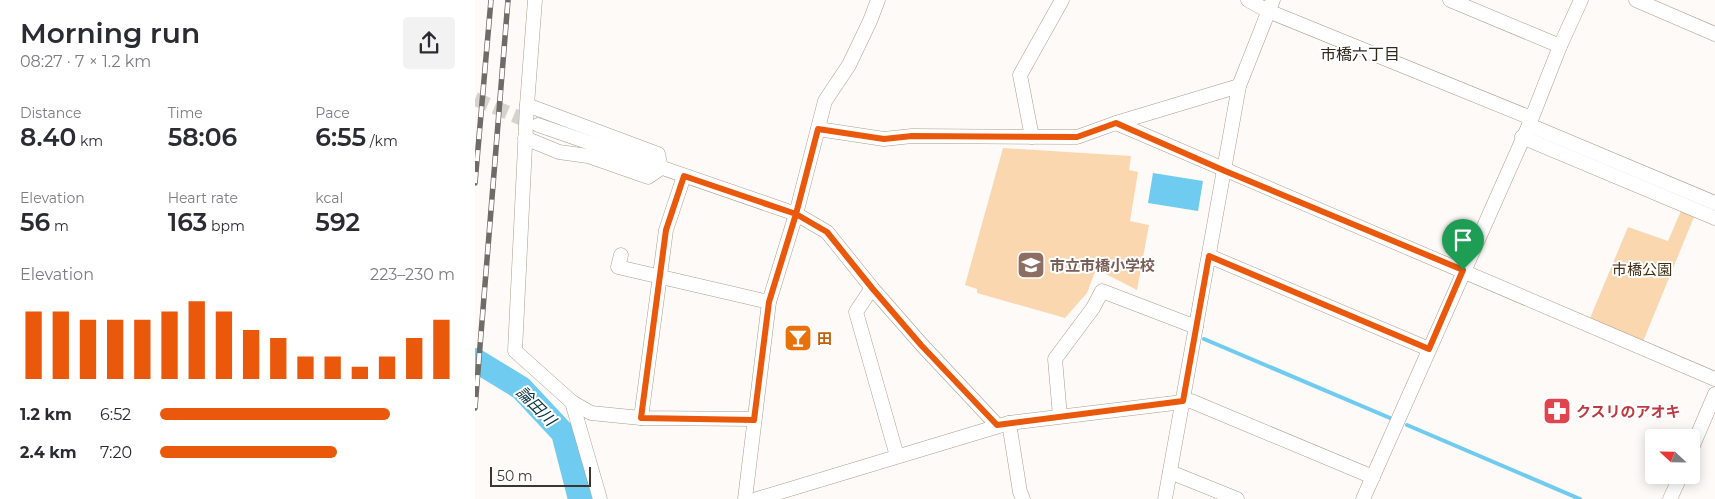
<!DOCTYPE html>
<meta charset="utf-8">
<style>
:root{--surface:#fff;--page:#f2f2f3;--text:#2b2b33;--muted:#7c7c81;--accent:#ea580c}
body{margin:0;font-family:Montserrat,"Noto Sans JP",sans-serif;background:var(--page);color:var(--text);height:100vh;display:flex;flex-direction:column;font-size:19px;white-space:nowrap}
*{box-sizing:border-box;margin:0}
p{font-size:16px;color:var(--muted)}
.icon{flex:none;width:28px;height:28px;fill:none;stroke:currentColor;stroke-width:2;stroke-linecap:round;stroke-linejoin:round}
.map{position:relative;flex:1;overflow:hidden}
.details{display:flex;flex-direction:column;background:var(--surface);width:475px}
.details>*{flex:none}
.needle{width:32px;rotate:292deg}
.tools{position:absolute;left:1170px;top:429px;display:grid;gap:10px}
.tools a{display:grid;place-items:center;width:55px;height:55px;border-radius:5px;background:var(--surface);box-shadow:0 2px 12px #0003;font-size:25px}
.scale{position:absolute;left:15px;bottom:12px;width:101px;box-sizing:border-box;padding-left:5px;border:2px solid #3b3630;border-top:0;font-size:14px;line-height:18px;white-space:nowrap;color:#3b3630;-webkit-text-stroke:4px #fff;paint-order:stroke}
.pin{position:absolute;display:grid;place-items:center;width:42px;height:42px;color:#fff;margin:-51px -21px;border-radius:50% 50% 50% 0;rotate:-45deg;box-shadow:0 0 5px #0007}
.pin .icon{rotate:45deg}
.round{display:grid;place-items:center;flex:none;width:52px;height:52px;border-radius:5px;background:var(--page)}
.headline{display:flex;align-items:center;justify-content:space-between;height:85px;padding:0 20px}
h1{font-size:28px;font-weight:600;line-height:38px}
.figures{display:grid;grid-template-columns:repeat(3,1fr);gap:8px;height:85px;padding:5px 20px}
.figures div{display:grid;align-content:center}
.figures b{font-size:25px;font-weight:600}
.figures small{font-size:14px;font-weight:400}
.figures p{font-size:14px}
.chart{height:140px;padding:10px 20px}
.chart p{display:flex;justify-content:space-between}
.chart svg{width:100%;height:90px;margin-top:5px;stroke:var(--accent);stroke-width:6}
ul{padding:0 20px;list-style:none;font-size:16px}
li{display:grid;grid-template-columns:80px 60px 1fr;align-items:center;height:38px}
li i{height:12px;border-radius:6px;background:var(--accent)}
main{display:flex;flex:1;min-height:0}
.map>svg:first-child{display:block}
</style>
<main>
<section class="details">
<div class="headline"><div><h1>Morning run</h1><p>08:27 · 7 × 1.2 km</p></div><a class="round"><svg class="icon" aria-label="share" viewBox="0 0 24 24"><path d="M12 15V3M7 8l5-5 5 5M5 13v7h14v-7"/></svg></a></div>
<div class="figures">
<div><p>Distance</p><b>8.40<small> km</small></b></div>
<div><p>Time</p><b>58:06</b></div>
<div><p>Pace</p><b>6:55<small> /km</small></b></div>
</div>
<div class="figures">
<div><p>Elevation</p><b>56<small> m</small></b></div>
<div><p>Heart rate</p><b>163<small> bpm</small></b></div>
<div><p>kcal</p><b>592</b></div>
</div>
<div class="chart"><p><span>Elevation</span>223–230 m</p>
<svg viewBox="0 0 160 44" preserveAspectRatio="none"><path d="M5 44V11M15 44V11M25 44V15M35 44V15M45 44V15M55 44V11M65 44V6M75 44V11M85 44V20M95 44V24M105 44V33M115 44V33M125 44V38M135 44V33M145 44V24M155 44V15"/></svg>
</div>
<ul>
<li><b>1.2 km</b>6:52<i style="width:78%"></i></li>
<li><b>2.4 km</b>7:20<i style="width:60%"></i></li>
</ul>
</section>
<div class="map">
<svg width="1240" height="499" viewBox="0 0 1240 499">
<rect width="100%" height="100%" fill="#fdfaf7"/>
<g fill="#fad7af">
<polygon points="528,148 656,156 654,170 663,172 655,221 674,225 662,290 621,269 612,293 590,318 502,293 502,289 490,285"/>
<polygon points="1206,211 1219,217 1167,344 1113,323 1153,227 1193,241"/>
</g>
<polygon fill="#6fcbef" points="678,173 728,181 723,211 673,203"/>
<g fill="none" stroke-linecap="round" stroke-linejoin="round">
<g stroke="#6fcbef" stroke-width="4">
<polyline points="729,339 915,418"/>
<polyline points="932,425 1105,499"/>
</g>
<polyline stroke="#6fcbef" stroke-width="24" points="0,360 46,388 88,433 105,499"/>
<polyline stroke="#d6d3cf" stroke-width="14" stroke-dasharray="14 7" stroke-linecap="butt" points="0,99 62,125"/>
<defs>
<g id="minor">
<polyline points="60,0 52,105 40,351 97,402 116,413 166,418 279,419"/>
<polyline points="773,0 793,11 1056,118"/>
<polyline points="975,0 1085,46"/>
<polyline points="1161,0 1240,34"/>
<polyline points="52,105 183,154 186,168"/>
<polyline points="641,123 1240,379"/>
<polyline points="63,125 321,214 352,232 397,288 447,345 522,425"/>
<polyline points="1054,125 1240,203"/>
<polyline points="343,129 409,139 437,136 602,137 641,123 764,86"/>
<polyline points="557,137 545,75 587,0"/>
<polyline points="1047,137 1240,218"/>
<polyline points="50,138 84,152 113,156 173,177 186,168"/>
<polyline points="146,255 143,267 294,302"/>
<polyline points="734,256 954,349"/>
<polyline points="397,288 381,312 422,456"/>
<polyline points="97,402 125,499"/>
<polyline points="585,416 580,359 618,308 627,291 721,327"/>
<polyline points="166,418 191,230 209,176"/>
<polyline points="534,423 716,401 898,477"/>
<polyline points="1216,450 1240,394"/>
<polyline points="695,472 762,499"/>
<polyline points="270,499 294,302 321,214 350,101 374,65 395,21 403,0"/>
<polyline points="282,499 534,423 545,492 548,499"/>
<polyline points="690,499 764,86 798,0"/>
<polyline points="888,499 1054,125 1085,46 1106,0"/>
<polyline points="1195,499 1206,475"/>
</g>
</defs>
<use href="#minor" stroke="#ab9e8f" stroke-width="15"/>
<use href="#minor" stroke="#fff" stroke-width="14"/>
<defs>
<g id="rail">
<polyline points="0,183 16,0"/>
<polyline points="0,408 33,0"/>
</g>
</defs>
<use href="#rail" stroke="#6f6b66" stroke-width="5.5"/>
<use href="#rail" stroke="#fff" stroke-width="4" stroke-dasharray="11" stroke-linecap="butt"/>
</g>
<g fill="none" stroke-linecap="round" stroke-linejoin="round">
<defs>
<polyline id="route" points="988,270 750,171 641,123 602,137 437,136 409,139 343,129 321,214 209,176 191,230 166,418 279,420 294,302 321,214 352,232 397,288 446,345 522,425 708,401 734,256 954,349 988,270"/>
</defs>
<use href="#route" stroke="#fff" stroke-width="10"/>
<use href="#route" stroke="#ea580c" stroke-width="6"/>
</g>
<defs>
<symbol id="school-square" viewBox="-11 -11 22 22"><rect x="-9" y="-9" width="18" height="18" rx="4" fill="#8d6e63" stroke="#fff"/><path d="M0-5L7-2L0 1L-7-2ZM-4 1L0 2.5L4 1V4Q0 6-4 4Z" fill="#fff"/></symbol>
<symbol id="bar-square" viewBox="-11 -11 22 22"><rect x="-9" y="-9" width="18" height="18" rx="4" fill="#e8710a" stroke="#fff"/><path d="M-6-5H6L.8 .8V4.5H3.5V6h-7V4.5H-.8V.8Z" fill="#fff"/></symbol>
<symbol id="pharmacy-square" viewBox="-11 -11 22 22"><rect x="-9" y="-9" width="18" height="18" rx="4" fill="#e0444e" stroke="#fff"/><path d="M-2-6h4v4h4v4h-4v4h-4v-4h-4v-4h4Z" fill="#fff"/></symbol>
</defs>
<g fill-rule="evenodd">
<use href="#school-square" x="540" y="249" width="32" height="32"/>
<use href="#bar-square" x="307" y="322" width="32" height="32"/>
<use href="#pharmacy-square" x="1066" y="395" width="32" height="32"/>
</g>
<g text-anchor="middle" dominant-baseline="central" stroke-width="4" stroke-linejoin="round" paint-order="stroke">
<g font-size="15" font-weight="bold" fill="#785e54" stroke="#fff" text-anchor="start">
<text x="575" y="265">市立市橋小学校</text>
</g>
<g font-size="15" fill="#422c10" stroke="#fff">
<text x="1167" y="269">市橋公園</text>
</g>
<g font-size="15" font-weight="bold" fill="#c56008" stroke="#fff" text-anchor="start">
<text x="342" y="338">田</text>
</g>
<g font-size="15" font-weight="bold" fill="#be3a42" stroke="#fff" text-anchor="start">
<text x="1101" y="411">クスリのアオキ</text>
</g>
<g font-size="16" fill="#32281b" stroke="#fff">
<text x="885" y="54">市橋六丁目</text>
</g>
<g font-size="16" font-style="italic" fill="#043140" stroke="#fff">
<text transform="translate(61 406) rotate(45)">論田川</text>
</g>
</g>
</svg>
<div class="tools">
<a><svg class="needle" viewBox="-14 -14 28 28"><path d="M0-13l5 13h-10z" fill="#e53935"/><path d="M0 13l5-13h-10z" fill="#7c7c81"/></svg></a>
</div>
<div class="scale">50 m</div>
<div class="pin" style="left:988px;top:270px;background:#1e9e55"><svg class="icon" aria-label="arrive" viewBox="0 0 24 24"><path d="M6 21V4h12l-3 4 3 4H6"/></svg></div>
</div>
</main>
